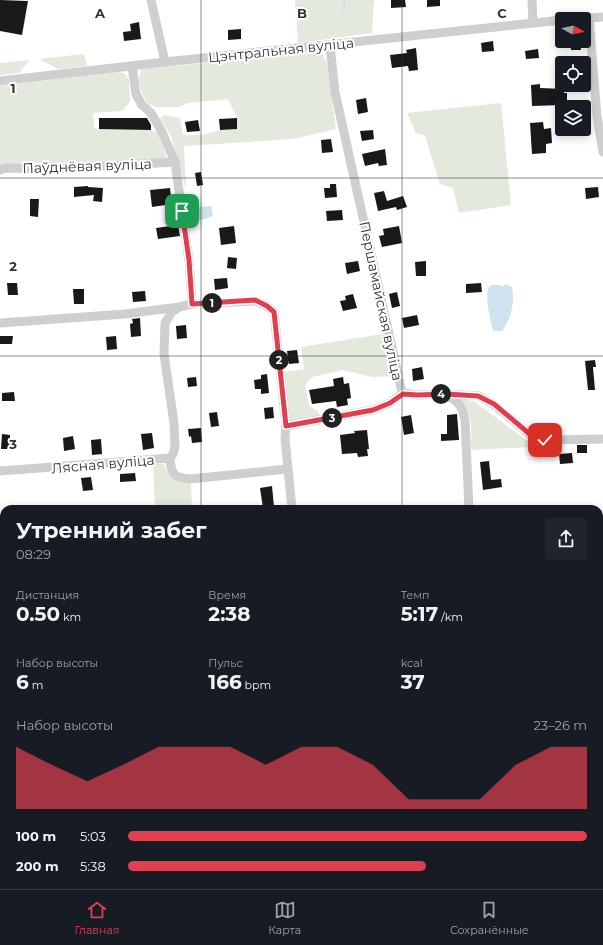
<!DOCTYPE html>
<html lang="ru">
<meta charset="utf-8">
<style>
:root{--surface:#171b24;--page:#20242c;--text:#f1f3f6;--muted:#9ea1a6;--line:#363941;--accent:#df3f50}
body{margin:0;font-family:Montserrat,sans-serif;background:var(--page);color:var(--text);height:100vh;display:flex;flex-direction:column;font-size:15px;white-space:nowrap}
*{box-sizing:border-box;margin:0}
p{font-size:13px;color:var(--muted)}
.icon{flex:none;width:22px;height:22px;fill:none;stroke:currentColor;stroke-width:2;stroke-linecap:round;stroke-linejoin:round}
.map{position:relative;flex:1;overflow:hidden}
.details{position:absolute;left:0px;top:505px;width:603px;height:384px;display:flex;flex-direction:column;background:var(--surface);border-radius:12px 12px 0 0;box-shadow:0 2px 10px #0003}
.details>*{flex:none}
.needle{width:26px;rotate:98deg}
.fabs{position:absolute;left:555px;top:12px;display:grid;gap:8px}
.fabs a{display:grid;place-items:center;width:36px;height:36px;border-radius:4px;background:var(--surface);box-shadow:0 2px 10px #0003;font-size:20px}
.pin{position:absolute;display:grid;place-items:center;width:34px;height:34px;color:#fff;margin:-17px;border-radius:8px;box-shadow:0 2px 6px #0006}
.km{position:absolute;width:20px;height:20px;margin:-10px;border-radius:50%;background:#222;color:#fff;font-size:11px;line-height:20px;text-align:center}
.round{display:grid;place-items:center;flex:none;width:42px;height:42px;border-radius:4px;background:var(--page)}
.head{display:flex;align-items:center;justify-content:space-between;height:68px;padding:0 16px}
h1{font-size:22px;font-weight:700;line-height:30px}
.figures{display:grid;grid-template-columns:repeat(3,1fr);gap:6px;height:68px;padding:4px 16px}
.figures div{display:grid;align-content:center}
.figures b{font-size:20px;font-weight:700}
.figures small{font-size:11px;font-weight:400}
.figures p{font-size:11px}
.chart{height:112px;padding:8px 16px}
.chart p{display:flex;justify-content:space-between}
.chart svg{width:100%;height:72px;margin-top:4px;fill:var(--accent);opacity:.7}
ul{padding:0 16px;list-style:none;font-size:13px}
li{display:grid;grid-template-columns:64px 48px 1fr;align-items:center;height:30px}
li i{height:10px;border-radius:5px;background:var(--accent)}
.tabs{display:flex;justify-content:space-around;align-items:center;height:56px;border-top:1px solid var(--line);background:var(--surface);font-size:11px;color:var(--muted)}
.tabs a{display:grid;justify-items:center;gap:2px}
.tabs .current{color:var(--accent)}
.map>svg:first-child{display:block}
</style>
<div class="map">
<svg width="603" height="889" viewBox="0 0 603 889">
<rect width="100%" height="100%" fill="#fff"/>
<g fill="#e3e9dc">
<polygon points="295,0 374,0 372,33 298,43"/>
<path d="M321 52 327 63 336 129 293 139 184 146 186 190 171 136 160 119 164 115 180 118 183 135H203L220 130 237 129V118L228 99 188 103 179 107H157L148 104C142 94 135 80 142 69Z"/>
<polygon points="84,54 87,66 58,69 39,59"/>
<polygon points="30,60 19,73 0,75 0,63"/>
<polygon points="116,72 124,73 129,80 130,102 122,111 93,113 94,128 99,129 151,130 158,133 167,158 162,160 51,166 0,166 0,86"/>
<polygon points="501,103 511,205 459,213 453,188 440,184 425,136 416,133 407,113"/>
<polygon points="383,334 394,376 372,377 343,370 312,377 305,385 309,406 318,411 320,418 289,423 284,372 304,369 301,347"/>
<path d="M457 397 475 402 526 440 550 446 471 450C471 427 475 415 457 397Z"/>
<path d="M153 464H164C171 479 173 483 191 483L192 509H155Z"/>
<polygon points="4,611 4,885 239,885 240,889 0,889 0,612"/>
</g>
<g fill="#cfe2ed">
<polygon points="211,206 213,214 211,217 200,220 199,219 197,209 200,207"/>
<path d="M506 284 512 287C515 303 511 319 502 331H493C491 323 483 291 490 286 492 284 496 285 500 285L502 287Z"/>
</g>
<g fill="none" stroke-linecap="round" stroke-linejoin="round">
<polyline stroke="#cfe2ed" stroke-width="2.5" points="344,10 345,0"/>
</g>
<g fill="#191919">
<polygon points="0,0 28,1 22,35 0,31"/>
<polygon points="391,0 405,0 406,7 391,8"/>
<polygon points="427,0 440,0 440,6 427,7"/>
<polygon points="139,22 141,39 124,41 123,32 131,31 130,24"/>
<polygon points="241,29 241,39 228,40 228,30"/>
<polygon points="493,41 494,51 482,52 481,43"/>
<polygon points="570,41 580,41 581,50 571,50"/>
<polygon points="416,48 418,70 409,71 408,66 392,68 390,55 407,53 406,50"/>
<polygon points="538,49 539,58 526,59 525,51"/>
<polygon points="540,84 540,88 564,89 564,93 567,93 567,101 564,101 564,105 532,106 531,85"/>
<polygon points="366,98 368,112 358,114 356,100"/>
<polygon points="99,118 147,118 151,125 151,130 99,129"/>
<polygon points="237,118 237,129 220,130 219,119"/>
<polygon points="198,120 200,131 187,132 185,122"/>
<polygon points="543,122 544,129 551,128 552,143 546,144 546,153 532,154 530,123"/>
<polygon points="373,130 374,139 362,141 360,131"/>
<polygon points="331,139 333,152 322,153 321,140"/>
<polygon points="385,149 387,165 379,166 378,163 365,166 362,154"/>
<polygon points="201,172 203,185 197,186 195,173"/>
<polygon points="330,184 336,184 337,197 325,198 324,188 330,188"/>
<polygon points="88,186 88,187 103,188 102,202 93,201 94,195 74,197 74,187"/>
<polygon points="598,187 599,197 586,199 585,188"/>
<polygon points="170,188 172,204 152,207 150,190"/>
<polygon points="384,191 387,201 403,196 407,207 397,210 396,207 378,211 374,193"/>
<polygon points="30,199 39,199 38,217 30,216"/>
<polygon points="342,210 343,220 327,221 326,211"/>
<polygon points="178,225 180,236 158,239 156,228"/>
<polygon points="234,226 236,243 221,245 219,228"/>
<polygon points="399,226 402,243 382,247 379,236 384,235 383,229"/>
<polygon points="228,257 237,258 236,269 227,268"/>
<polygon points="358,261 360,271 347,274 345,263"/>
<polygon points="426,261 426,276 416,276 415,262"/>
<polygon points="227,278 228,288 215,290 214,279"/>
<polygon points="7,283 17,283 18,295 8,295"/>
<polygon points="481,283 482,292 466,293 466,284"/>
<polygon points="73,289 84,289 84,304 74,304"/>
<polygon points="145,291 146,301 133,302 132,292"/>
<polygon points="397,292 400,306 392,308 389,294"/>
<polygon points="353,294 357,308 343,311 340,301 346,300 345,296"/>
<polygon points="417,315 419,325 404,328 402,318"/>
<polygon points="140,318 141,336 131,337 130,324 133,323 132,319"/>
<polygon points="186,325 187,338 177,339 176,326"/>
<polygon points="0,336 13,336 12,344 0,344"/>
<polygon points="116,336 117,349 107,350 106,337"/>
<polygon points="297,350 299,363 289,364 287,351"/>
<polygon points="595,360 596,367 593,367 595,390 588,390 585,361"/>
<polygon points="422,367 424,379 413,381 412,369"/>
<polygon points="267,374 269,393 261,394 261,389 255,389 254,380 261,379 261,375"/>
<polygon points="196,377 197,386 188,387 187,378"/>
<polygon points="343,377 344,384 349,383 351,398 347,399 348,405 337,407 336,401 312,404 309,390 334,386 333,379"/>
<polygon points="14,392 15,401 2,401 2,393"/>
<polygon points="273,407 274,418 265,419 264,408"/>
<polygon points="217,412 219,426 211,427 209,413"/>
<polygon points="457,414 459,440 441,441 441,434 447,434 447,415"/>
<polygon points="411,415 414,433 404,435 401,417"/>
<polygon points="201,428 202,442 192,443 191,436 189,437 188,429"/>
<polygon points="367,430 369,449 367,449 368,456 358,457 357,453 342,454 340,435 355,433 354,431"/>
<polygon points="152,433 154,448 143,450 141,434"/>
<polygon points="2,434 10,435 10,449 1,449"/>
<polygon points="73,436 75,449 64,451 63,438"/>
<polygon points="101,439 102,454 92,455 91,440"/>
<rect x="577" y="445" width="10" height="8"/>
<polygon points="572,453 573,463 560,464 559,454"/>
<polygon points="489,461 491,480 501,479 502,487 483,490 480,462"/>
<polygon points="135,473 136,481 120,482 120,474"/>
<polygon points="91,477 93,490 83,491 81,478"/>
<polygon points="272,486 274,507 263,508 260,488"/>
</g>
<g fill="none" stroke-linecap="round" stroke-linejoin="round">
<g stroke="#cfcfcf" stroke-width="9">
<polyline points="151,0 165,62"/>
<polyline points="532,0 533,22"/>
<polyline points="589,18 597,116 603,152"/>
<polyline points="577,19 603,17"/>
<polyline points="330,46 335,92 401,388 403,393 418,395 446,394 479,396 493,404 532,436 545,440 603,439"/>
<polyline points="132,66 136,94 142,105 151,113 162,132 175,162 189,260 192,304"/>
<polyline points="0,81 165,62 562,20"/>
<polyline points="0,170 5,168 50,169 175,162"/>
<polyline points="0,323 125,314 179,307 192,304 255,301 267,306 274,312 286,426 285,439 292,509"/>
<path d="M447 395C459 402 462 406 465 420L469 509"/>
<polyline points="286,426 373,410 390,403 403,393"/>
<polyline points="170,458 173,454 175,447 174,423 164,354 165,323 171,313 179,307"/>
<path d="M170 458C171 474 174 478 190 479L287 469"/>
<polyline points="0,471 170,458"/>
<polyline points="599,701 603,701"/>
</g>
</g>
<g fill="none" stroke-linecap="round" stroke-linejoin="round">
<defs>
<polyline id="route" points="182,211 189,260 192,304 255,300 267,306 274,312 286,426 373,410 390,403 403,394 418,395 446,394 478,396 494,404 532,436 545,440"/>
</defs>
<use href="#route" stroke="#fff" stroke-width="8"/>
<use href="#route" stroke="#df3f50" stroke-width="5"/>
</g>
<path fill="none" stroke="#323232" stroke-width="1" stroke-opacity="0.55" d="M201 0V509M402 0V509M0 178H603M0 356H603M0 533H4M599 533H603M0 711H4M599 711H603M201 885V889M402 885V889"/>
<g text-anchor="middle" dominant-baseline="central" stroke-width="4" stroke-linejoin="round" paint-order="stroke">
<g font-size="14" fill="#323232" stroke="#fff">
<text transform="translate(281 50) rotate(-6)">Цэнтральная вуліца</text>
<text transform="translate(87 166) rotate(-2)">Паўднёвая вуліца</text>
<text transform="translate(381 301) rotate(78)">Першамайская вуліца</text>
<text transform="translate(103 464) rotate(-5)">Лясная вуліца</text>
</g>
</g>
<g font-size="13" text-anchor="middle" font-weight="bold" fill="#323232" stroke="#fff" stroke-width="4" stroke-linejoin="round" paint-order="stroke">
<text x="100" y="18">A</text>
<text x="302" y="18">B</text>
<text x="502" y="18">C</text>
<text x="13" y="93">1</text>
<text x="13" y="271">2</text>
<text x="13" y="449">3</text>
</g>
</svg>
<div class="fabs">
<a><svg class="needle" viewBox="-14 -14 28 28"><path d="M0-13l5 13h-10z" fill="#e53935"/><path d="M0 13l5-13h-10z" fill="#9ea1a6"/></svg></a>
<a><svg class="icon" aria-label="locate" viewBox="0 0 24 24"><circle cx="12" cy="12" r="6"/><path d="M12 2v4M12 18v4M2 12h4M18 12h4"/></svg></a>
<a><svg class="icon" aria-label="layers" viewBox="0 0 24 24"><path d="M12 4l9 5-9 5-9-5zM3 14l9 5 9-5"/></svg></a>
</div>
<div class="pin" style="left:182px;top:211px;background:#1e9e55"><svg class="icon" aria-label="arrive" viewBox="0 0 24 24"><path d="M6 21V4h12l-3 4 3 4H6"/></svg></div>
<div class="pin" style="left:545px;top:440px;background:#d93025"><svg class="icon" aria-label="check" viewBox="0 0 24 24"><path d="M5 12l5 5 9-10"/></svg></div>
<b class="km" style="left:212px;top:303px">1</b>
<b class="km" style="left:279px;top:360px">2</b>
<b class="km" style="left:332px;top:418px">3</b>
<b class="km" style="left:441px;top:394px">4</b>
<section class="details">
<div class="head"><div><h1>Утренний забег</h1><p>08:29</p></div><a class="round"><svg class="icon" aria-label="share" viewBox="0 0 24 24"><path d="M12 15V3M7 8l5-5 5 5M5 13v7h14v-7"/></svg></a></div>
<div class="figures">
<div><p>Дистанция</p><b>0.50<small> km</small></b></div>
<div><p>Время</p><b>2:38</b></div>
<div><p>Темп</p><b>5:17<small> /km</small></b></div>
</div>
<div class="figures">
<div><p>Набор высоты</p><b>6<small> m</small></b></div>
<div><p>Пульс</p><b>166<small> bpm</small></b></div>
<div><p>kcal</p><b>37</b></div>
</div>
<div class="chart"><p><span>Набор высоты</span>23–26 m</p>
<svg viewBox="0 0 160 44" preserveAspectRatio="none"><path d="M0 44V6L10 17L20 27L30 17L40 6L50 6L60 6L70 17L80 6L90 6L100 17L110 38L120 38L130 38L140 17L150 6L160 6V44z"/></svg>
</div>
<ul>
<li><b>100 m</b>5:03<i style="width:100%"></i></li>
<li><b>200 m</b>5:38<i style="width:65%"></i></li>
</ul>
</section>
</div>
<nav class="tabs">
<a class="current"><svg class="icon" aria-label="home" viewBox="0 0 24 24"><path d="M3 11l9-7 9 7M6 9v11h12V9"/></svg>Главная</a>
<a><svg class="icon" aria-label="map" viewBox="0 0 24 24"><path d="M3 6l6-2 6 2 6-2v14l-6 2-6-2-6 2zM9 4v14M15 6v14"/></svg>Карта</a>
<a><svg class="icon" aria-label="saved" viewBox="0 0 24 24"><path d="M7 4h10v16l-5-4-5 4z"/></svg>Сохранённые</a>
</nav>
